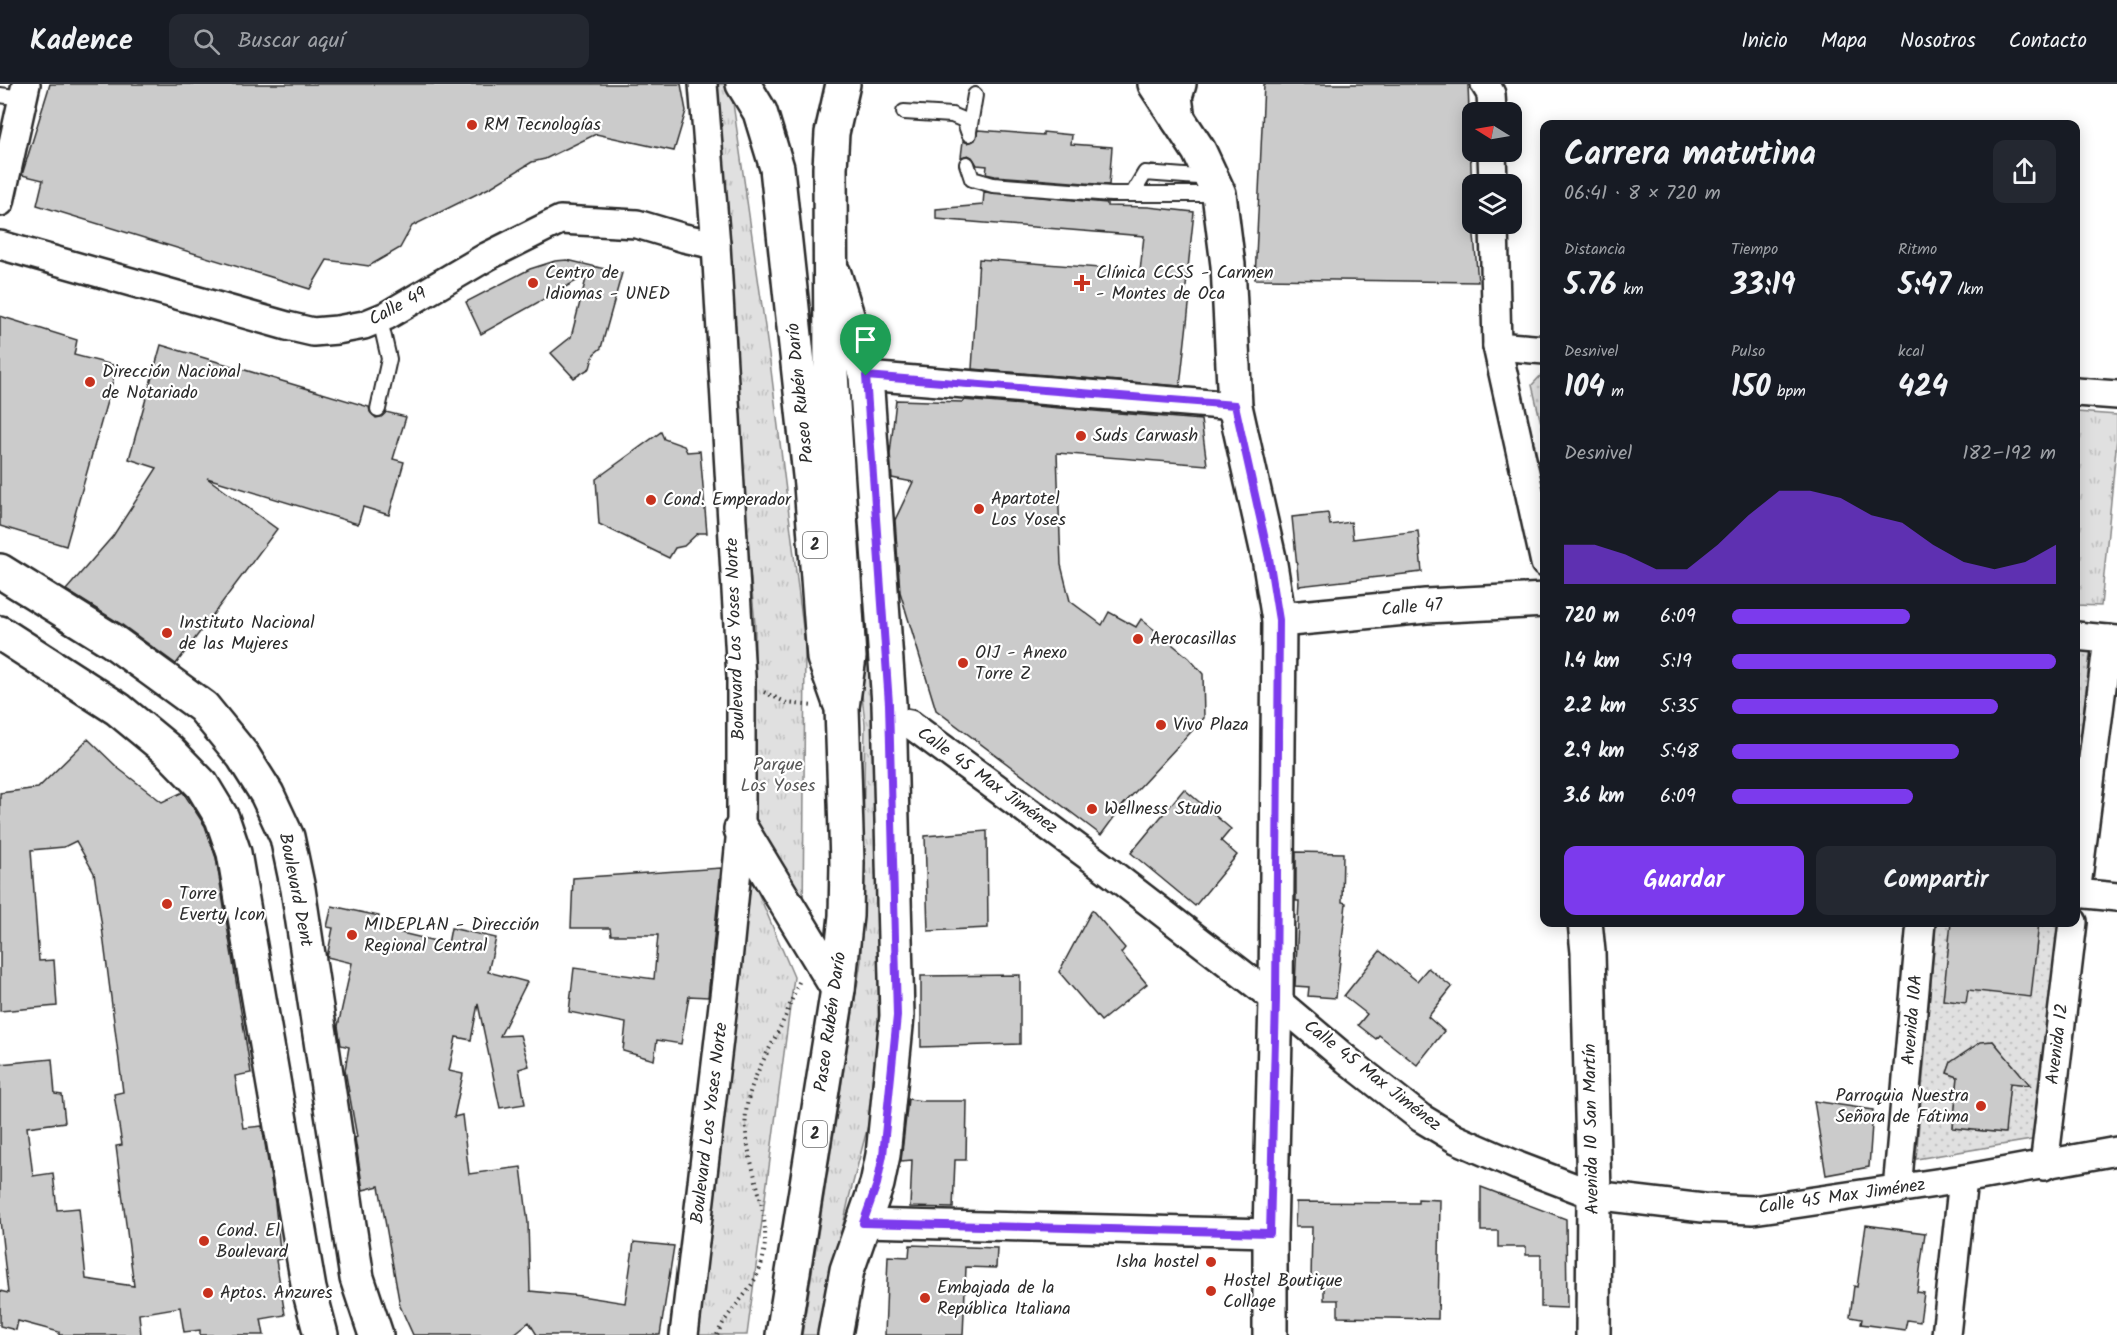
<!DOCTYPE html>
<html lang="es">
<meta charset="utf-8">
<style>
:root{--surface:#171b24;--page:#242831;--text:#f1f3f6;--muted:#9ea1a6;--line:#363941;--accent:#7c3aed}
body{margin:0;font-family:Kalam,sans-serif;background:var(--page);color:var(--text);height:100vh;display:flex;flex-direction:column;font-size:22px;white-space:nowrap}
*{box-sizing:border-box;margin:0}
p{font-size:20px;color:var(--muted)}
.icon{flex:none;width:33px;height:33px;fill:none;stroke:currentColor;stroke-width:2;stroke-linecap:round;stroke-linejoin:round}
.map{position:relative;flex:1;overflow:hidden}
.details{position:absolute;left:1540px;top:36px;width:540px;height:807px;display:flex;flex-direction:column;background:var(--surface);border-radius:12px;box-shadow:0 3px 15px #0003}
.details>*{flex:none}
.needle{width:39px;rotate:281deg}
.buttons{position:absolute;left:1462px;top:18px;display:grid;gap:12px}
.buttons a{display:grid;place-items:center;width:60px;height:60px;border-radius:12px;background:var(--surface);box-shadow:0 3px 15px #0003;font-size:30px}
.pin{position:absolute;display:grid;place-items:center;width:51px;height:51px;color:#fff;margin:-62px -26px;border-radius:50% 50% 50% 0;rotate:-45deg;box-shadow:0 0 6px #0007}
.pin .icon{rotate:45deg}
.round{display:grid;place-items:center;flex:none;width:63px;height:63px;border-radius:12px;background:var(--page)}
.headline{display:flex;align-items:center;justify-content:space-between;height:102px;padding:0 24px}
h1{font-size:33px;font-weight:600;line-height:45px}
.figures{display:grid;grid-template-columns:repeat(3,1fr);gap:9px;height:102px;padding:6px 24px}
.figures div{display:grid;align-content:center}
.figures b{font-size:30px;font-weight:600}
.figures small{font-size:16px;font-weight:400}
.figures p{font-size:16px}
.chart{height:168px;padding:12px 24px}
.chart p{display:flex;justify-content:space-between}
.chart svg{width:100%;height:108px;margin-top:6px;fill:var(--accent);opacity:.7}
.cta{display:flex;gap:12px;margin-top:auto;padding:12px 24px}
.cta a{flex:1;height:69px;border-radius:12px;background:var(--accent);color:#fff;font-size:24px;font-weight:600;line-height:69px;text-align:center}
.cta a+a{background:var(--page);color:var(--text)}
ul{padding:0 24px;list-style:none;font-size:20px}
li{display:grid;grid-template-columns:96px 72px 1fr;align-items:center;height:45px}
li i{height:15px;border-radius:8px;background:var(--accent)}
header{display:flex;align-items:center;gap:36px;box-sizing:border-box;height:84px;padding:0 30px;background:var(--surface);border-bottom:2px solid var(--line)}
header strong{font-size:28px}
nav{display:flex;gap:33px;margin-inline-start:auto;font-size:21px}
.search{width:420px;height:54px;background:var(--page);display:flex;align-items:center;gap:15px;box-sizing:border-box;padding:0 21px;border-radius:12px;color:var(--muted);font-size:22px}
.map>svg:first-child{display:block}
</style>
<header>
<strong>Kadence</strong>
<div class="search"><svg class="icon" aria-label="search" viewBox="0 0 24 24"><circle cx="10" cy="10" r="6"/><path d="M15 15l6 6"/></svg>Buscar aquí</div>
<nav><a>Inicio</a><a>Mapa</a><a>Nosotros</a><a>Contacto</a></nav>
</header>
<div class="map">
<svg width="2117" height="1251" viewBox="0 0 2117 1251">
<defs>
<pattern id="park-tufts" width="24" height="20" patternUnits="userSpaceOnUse" patternTransform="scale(1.5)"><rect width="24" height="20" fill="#e0e0e0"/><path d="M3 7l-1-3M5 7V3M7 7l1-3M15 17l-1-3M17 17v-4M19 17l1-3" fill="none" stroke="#c0c0c0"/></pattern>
<pattern id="garden-dots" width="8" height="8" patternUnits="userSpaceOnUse" patternTransform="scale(1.5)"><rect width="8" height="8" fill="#e0e0e0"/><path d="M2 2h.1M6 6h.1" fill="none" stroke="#c0c0c0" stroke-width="1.8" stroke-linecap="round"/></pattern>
</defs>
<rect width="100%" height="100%" fill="#fff"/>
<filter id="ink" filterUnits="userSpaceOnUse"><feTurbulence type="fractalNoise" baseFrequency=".0167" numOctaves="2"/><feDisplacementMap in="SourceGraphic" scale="12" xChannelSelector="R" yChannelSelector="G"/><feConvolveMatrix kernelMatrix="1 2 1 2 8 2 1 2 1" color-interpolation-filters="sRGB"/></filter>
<g filter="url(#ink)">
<g fill="url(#park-tufts)" stroke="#868686" stroke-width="1.5">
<polygon points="714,0 725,0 732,12 770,278 805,560 803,841 753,738 755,540 743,410"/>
<polygon points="839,226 858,369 880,635 878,979 870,1034 849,1114 819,1251 802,1251 861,877 865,640 848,476"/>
<polygon points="2076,328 2117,331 2117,354 2101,522 2076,521"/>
<polygon points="748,785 794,893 747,1251 694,1251"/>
</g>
<g fill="url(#garden-dots)" stroke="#868686" stroke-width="1.5" fill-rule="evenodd">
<polygon points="1545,287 1545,356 1532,301"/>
<polygon points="2091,560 2076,698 2076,596 2080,562"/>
<path d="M1936 839H2061L2037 1055 1916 1075ZM1993 957 2017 986 2023 1000 2010 999 2004 1049 1953 1044 1958 993 1947 989 1951 978Z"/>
</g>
<g fill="#cbcbcb" stroke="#2b2b2b" stroke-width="1.5">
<polygon points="50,0 681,0 686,27 674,67 596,50 545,75 532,78 491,103 412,142 400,164 369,182 327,176 310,205 37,121 43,96 22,91"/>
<polygon points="1264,0 1468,0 1473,140 1478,198 1255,195"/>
<polygon points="978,46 1043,51 1043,48 1072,51 1071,60 1112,63 1109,101 995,92 986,90 987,82 977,81 972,73 968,71 961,73 963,57 968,59 975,56"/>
<polygon points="984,108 1107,119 1107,122 1148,123 1194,128 1185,212 1190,212 1180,302 972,285 979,175 1140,187 1144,152 936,135 936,125 983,121"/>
<polygon points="567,176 622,189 601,264 594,270 590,284 574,294 551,269 571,253 587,191 481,250 466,218 530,185 555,177"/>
<polygon points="0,232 77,256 74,271 117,282 66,462 0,442"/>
<polygon points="161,261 369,323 370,328 376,334 381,333 386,328 406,333 393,375 404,378 389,431 363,423 358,440 207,394 277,445 176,580 121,540 66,506 113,452 157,384 129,375"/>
<polygon points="896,316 963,318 963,316 1201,336 1207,381 1057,369 1061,481 1070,517 1102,541 1109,528 1136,543 1141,535 1189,574 1203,590 1204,634 1123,721 1101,751 936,626 900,508 895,436 913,398 892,394 890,370"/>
<polygon points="661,348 664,355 684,362 687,368 700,367 707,449 698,449 684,462 675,464 669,474 599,440 596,395"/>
<polygon points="1328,429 1330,441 1351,438 1353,455 1418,447 1422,488 1299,502 1292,433"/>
<polygon points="88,655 119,685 162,718 183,708 205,742 216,774 251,989 235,992 243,1044 262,1042 275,1119 281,1175 276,1176 285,1231 261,1235 264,1251 200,1251 200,1246 184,1248 180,1223 139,1230 141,1251 59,1251 59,1248 18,1237 16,1246 0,1242 0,1207 8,1209 0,1136 0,980 52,975 55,1010 62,1011 65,1038 27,1043 33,1092 53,1089 57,1126 79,1124 86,1195 134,1202 116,1062 122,1061 114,1010 123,1008 102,843 94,789 76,757 64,763 31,766 39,877 54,876 57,922 0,927 0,709 38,704"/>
<polygon points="1184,705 1231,745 1221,757 1237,771 1195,822 1131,769"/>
<polygon points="987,747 988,844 928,847 925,752"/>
<polygon points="1296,768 1343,769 1342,818 1346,819 1336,914 1308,912 1309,903 1295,902 1299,817 1296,817"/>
<polygon points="721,784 708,913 689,912 681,960 657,956 654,976 623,967 626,939 569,928 574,884 654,895 658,851 611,851 610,844 571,844 573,794"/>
<polygon points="332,822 379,832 376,843 448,860 451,844 496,854 488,888 527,898 500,952 520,951 529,982 519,985 525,1020 500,1024 478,920 471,956 456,953 449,987 463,990 454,1033 462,1031 469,1090 521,1083 528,1139 530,1207 581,1212 625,1219 634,1158 674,1162 660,1251 537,1251 529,1238 513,1251 413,1251 400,1222 379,1102 363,1106 355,1054 357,1053 345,986 349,963 341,961 338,942 352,879 327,873 333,844 327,843"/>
<polygon points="1092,826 1125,864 1121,869 1147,900 1101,937 1059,888"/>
<polygon points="1951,838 2039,838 2031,913 1968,906 1966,919 1943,916"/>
<polygon points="1380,867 1417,897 1428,884 1452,903 1428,933 1444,947 1417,981 1379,951 1376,955 1358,941 1367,930 1344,912"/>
<polygon points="1020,891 1020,960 921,963 921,892"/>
<polygon points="1993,957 2030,1001 2010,999 2005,1049 1953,1044 1958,993 1947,989 1951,978 1981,958"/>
<polygon points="908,1015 923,1017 967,1017 966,1076 955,1076 953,1124 910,1123 912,1076 901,1077"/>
<polygon points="1814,1017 1873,1026 1869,1083 1826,1091"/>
<polygon points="1481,1103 1566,1135 1567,1224 1541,1223 1541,1171 1526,1171 1526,1163 1498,1163 1498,1147 1481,1147"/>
<polygon points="1418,1115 1440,1116 1438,1235 1338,1233 1338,1216 1324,1216 1324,1198 1311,1197 1312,1143 1295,1143 1296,1118 1418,1119"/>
<polygon points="1866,1141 1925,1149 1917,1208 1924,1209 1920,1238 1907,1236 1905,1246 1861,1240 1862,1235 1850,1233 1854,1202 1857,1203"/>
<polygon points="910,1161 997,1164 996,1184 966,1183 963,1251 885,1251 888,1172 909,1173"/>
</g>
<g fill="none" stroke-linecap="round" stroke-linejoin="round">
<defs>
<g id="lane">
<polyline points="0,11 22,14"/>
<polyline points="904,28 952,31 964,36 969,50"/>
<polyline points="969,47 975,11"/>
<polyline points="967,80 972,95 993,101 1111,110 1217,110"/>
<polyline points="1133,109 1145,89 1211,94"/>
<polyline points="372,240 381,240 389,275 378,325"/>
</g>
<g id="street">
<polyline points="1485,0 1491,10 1492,28"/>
<polyline points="1492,68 1493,100"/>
<polyline points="0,118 26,0"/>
<polyline points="1494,140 1497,262 1545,479"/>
<polyline points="0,161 287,242 313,248 337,246 364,241 386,232 488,172 560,136 637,140 684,154 716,161"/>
<polyline points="1497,262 1545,266"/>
<polyline points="866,292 1235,322"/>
<polyline points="2076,308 2117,311"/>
<polyline points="2076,552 2117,556"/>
<polyline points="889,636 910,640 1106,785 1276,916 1347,976 1421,1034 1456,1055 1518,1082 1594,1111 1703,1124 1753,1126 1963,1095 2117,1067"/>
<polyline points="2076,809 2117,813"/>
<polyline points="2076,810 2108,555"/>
<polyline points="2044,1082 2073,838"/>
<polyline points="1897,1106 1921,838"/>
<polyline points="863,1139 1270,1149"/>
<polyline points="684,1251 727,887 741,745 741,593 716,161 703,0"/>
<polyline points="1946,1251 1963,1095"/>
</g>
<g id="secondary">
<polyline points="1155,0 1199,67 1219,110 1228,181 1235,322 1269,474 1279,536 1276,916 1270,1149 1270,1251"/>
<polyline points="834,190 866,292 889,620 897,932 883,1071 877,1100 847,1186 835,1251"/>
<polyline points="0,487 111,556 203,623 243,672 267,710 287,753 298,805 357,1194 376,1251"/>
<polyline points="1279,536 1426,522 1545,516"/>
<polyline points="0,549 118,625 169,667 202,701 222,734 234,769 309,1205 321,1251"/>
<polyline points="1585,838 1588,868 1594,1111 1593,1251"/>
</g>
<g id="highway">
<polyline points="743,0 760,28 777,84 811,401 824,574 840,619"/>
<polyline points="1178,35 1175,13 1179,0"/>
<polyline points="741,745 838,905"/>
<polyline points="783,1251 838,905 846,832 847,779 842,623 849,573 831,289 830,84 832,49 843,0"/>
</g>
</defs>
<use href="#lane" stroke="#2b2b2b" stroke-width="18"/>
<use href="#street" stroke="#2b2b2b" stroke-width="32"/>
<use href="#secondary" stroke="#2b2b2b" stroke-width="38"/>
<use href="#highway" stroke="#2b2b2b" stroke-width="38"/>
<g stroke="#2b2b2b" stroke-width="4" stroke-dasharray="1.5 4.5" stroke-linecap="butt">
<polyline points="764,608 787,619 814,622"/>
<path d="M717 1251C729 1222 756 1207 763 1174 772 1130 750 1091 746 1048 742 1007 764 977 781 942 788 927 793 911 800 896"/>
</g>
<use href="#lane" stroke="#fff" stroke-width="14"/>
<use href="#street" stroke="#fff" stroke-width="27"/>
<use href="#secondary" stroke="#fff" stroke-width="33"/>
<use href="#highway" stroke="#fff" stroke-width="33"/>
</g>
</g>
<g fill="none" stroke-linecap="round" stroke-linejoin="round" filter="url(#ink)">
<defs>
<polygon id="route" points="866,292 1235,321 1269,474 1279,536 1276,916 1270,1149 863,1139 877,1100 883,1071 897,932 889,620"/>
</defs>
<use href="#route" stroke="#fff" stroke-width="12"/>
<use href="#route" stroke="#7c3aed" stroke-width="8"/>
</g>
<g fill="#c8321e" stroke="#fff" stroke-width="2">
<circle cx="472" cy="41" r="6"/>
<circle cx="533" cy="199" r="6"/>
<path d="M1079 190h6v6h6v6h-6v6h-6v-6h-6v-6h6z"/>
<circle cx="90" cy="298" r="6"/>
<circle cx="1081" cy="352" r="6"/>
<circle cx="651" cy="416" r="6"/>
<circle cx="979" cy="425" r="6"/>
<circle cx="167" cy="549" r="6"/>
<circle cx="1138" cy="555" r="6"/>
<circle cx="963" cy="579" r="6"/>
<circle cx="1161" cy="641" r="6"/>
<circle cx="1092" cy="725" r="6"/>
<circle cx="167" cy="820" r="6"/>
<circle cx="352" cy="851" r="6"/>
<circle cx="1981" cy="1022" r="6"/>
<circle cx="204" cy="1157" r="6"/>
<circle cx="1211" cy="1178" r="6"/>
<circle cx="1211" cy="1207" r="6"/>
<circle cx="208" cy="1209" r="6"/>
<circle cx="925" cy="1214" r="6"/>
</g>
<g text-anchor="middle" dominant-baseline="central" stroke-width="4.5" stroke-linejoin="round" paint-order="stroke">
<g fill="#fff" stroke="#6b6b6b" stroke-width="1.5">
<rect x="803" y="448" width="24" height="26" rx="4.5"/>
<rect x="803" y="1037" width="24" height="26" rx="4.5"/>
</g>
<g font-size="16" font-weight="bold" fill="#2b2b2b">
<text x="815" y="461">2</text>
<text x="815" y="1050">2</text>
</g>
<g font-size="18" fill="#2b2b2b" stroke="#fff" text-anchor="start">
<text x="484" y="41">RM Tecnologías</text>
<text x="545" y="189">Centro de<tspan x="545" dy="21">Idiomas - UNED</tspan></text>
<text x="1096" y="189">Clínica CCSS - Carmen<tspan x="1096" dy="21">- Montes de Oca</tspan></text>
<text x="102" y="288">Dirección Nacional<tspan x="102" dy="21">de Notariado</tspan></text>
<text x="1093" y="352">Suds Carwash</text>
<text x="991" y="415">Apartotel<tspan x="991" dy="21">Los Yoses</tspan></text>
<text x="663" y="416">Cond. Emperador</text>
<text x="179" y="539">Instituto Nacional<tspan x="179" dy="21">de las Mujeres</tspan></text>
<text x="1150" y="555">Aerocasillas</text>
<text x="975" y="569">OIJ - Anexo<tspan x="975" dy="21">Torre Z</tspan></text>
<text x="1173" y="641">Vivo Plaza</text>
<text x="1104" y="725">Wellness Studio</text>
<text x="179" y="810">Torre<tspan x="179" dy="21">Everty Icon</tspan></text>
<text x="364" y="841">MIDEPLAN - Dirección<tspan x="364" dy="21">Regional Central</tspan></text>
<text x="1969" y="1012" text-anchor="end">Parroquia Nuestra<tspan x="1969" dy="21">Señora de Fátima</tspan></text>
<text x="216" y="1147">Cond. El<tspan x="216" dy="21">Boulevard</tspan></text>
<text x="1199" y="1178" text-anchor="end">Isha hostel</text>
<text x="1223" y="1197">Hostel Boutique<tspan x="1223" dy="21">Collage</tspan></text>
<text x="937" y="1204">Embajada de la<tspan x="937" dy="21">República Italiana</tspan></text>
<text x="220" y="1209">Aptos. Anzures</text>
</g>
<g font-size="18" fill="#2b2b2b" stroke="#fff">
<text transform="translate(398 223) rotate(-28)">Calle 49</text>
<text transform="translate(801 309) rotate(-96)">Paseo Rubén Darío</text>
<text transform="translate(1412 524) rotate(-5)">Calle 47</text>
<text transform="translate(736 555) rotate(-92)">Boulevard Los Yoses Norte</text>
<text transform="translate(987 697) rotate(36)">Calle 45 Max Jiménez</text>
<text transform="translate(295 806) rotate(79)">Boulevard Dent</text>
<text transform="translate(1913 936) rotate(-85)">Avenida 10A</text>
<text transform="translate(831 938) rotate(-82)">Paseo Rubén Darío</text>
<text transform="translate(2058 960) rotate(-83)">Avenida 12</text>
<text transform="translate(1372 992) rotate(38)">Calle 45 Max Jiménez</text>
<text transform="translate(710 1039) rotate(-83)">Boulevard Los Yoses Norte</text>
<text transform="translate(1592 1045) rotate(-91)">Avenida 10 San Martín</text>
<text transform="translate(1842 1113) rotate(-8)">Calle 45 Max Jiménez</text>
</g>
<g font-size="18" fill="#585858" stroke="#fff">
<text x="778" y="681">Parque<tspan x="778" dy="21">Los Yoses</tspan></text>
</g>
</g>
</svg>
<div class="buttons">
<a><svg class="needle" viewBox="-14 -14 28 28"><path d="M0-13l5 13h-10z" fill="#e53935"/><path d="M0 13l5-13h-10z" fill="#9ea1a6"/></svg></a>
<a><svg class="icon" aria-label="layers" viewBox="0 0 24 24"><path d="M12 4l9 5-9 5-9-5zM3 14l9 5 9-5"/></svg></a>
</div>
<div class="pin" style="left:866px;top:292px;background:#1e9e55"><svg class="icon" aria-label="arrive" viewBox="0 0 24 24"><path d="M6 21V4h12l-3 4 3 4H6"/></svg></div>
<section class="details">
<div class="headline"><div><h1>Carrera matutina</h1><p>06:41 · 8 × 720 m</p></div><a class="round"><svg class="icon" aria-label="share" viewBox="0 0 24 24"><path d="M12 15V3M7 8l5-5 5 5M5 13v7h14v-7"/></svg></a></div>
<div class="figures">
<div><p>Distancia</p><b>5.76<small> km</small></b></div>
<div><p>Tiempo</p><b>33:19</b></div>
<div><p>Ritmo</p><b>5:47<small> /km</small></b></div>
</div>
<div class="figures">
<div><p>Desnivel</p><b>104<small> m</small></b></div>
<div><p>Pulso</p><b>150<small> bpm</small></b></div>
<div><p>kcal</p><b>424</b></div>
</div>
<div class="chart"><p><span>Desnivel</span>182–192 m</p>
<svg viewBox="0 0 160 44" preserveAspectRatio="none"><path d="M0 44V28L10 28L20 32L30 38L40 38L50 28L60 16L70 6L80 6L90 9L100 16L110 19L120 28L130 35L140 38L150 35L160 28V44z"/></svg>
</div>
<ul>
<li><b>720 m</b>6:09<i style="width:55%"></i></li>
<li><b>1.4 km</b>5:19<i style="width:100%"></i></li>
<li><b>2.2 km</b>5:35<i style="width:82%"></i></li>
<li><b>2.9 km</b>5:48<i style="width:70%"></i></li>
<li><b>3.6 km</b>6:09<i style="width:56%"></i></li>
</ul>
<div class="cta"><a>Guardar</a><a>Compartir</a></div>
</section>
</div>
